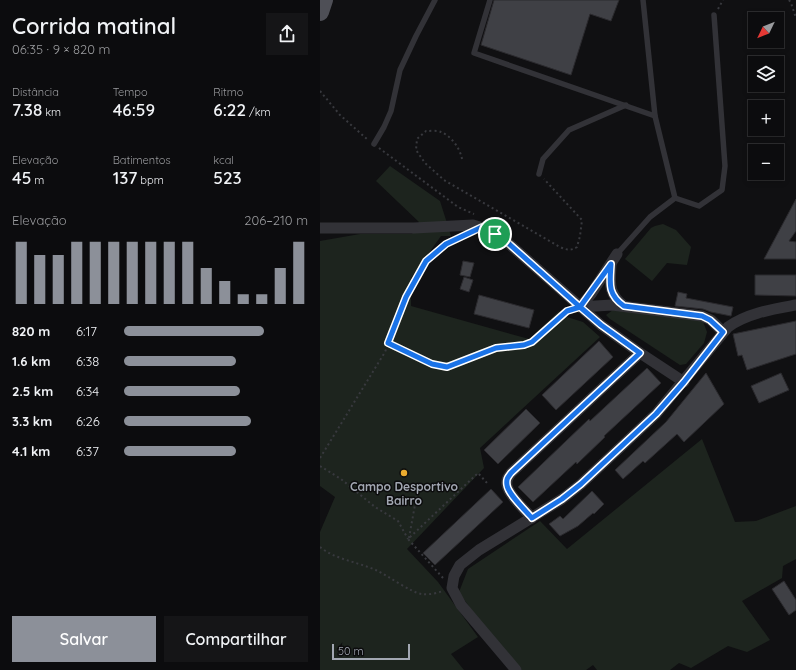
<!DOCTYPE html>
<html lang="pt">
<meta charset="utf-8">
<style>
:root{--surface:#0c0c0e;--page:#151517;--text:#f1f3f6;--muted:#9a9b9e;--line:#2c2c2e;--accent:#8c9099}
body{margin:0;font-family:Quicksand,sans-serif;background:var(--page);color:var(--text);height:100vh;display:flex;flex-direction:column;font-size:15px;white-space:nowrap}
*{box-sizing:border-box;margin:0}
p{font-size:13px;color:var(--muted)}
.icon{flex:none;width:22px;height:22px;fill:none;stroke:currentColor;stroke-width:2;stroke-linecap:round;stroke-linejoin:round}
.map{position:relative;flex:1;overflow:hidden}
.panel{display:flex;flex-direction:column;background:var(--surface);width:320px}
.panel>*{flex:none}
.needle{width:26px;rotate:227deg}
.fabs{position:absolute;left:428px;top:12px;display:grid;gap:8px}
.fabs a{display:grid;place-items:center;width:36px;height:36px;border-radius:0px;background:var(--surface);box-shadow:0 2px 6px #0003,0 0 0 1px var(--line);font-size:20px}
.scale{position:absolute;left:12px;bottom:10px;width:78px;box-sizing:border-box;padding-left:4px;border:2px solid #a2a7b2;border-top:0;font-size:11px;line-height:14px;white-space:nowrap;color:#a2a7b2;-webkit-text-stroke:3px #0c0c0d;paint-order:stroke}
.pin{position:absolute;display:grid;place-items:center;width:34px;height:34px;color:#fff;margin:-17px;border:2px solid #fff;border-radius:50%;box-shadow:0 1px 4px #0007}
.round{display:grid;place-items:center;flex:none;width:42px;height:42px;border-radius:0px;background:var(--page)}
.headline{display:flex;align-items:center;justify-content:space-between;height:68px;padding:0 12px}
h1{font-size:22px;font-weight:600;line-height:30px}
.figures{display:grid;grid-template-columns:repeat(3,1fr);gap:6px;height:68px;padding:4px 12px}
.figures div{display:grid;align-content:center}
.figures b{font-size:17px;font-weight:600}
.figures small{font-size:11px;font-weight:400}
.figures p{font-size:11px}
.chart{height:112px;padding:8px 12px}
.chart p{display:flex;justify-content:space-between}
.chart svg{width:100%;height:72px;margin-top:4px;stroke:var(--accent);stroke-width:6}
.primary-button{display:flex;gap:8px;margin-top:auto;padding:8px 12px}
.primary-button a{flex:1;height:46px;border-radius:0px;background:var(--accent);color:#fff;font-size:16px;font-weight:600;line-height:46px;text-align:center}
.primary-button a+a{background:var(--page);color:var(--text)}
ul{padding:0 12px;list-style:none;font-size:13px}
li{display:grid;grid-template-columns:64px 48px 1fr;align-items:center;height:30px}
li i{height:10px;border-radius:5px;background:var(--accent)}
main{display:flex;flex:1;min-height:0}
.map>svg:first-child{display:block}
</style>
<main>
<section class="panel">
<div class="headline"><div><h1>Corrida matinal</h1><p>06:35 · 9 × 820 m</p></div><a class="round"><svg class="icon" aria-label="share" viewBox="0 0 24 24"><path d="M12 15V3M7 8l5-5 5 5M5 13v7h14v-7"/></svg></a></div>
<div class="figures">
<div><p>Distância</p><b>7.38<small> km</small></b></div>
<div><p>Tempo</p><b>46:59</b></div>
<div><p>Ritmo</p><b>6:22<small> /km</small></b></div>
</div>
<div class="figures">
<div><p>Elevação</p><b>45<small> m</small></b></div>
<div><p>Batimentos</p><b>137<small> bpm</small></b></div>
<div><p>kcal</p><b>523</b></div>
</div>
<div class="chart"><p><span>Elevação</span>206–210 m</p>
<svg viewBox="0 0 160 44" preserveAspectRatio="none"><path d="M5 44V6M15 44V14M25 44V14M35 44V6M45 44V6M55 44V6M65 44V6M75 44V6M85 44V6M95 44V6M105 44V22M115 44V30M125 44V38M135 44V38M145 44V22M155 44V6"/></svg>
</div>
<ul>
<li><b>820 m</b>6:17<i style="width:76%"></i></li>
<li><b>1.6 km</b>6:38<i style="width:61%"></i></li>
<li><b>2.5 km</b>6:34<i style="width:63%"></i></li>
<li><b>3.3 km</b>6:26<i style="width:69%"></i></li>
<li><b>4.1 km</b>6:37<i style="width:61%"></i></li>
</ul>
<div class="primary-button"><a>Salvar</a><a>Compartilhar</a></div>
</section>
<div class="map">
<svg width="476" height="670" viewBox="0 0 476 670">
<rect width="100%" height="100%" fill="#101012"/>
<g fill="#1d241e">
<polygon points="70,166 120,201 131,236 121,236 91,278 91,306 209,339 239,311 247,317 263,322 280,337 160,448 164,468 87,549 118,582 158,637 131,654 144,670 0,670 0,532 15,497 0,486 0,241 40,234 92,234 99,222 56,181"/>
<polygon points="343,224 356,230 371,247 367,265 347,263 332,281 305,259 331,228 335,226"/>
<polygon points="293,310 382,319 387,332 384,343 366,364 360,365 290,319 286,315"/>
<polygon points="382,439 415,522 436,521 476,506 476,559 463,566 462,578 422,601 450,640 427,652 408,646 371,668 359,663 350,670 277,670 273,665 266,670 201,670 161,624 139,592 148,569 220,521 247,549"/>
</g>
<g fill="#3f4045" stroke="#2b2a2e">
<polygon points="174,0 299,0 291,21 270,14 251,75 161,45"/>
<polygon points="476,199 476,231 469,241 476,242 476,259 444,259"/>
<polygon points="143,261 154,263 150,277 140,275"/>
<polygon points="435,275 476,275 476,296 435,295"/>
<polygon points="144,277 153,280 149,292 140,289"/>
<polygon points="358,292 367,294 366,298 413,307 411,316 391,312 383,309 355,306"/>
<polygon points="159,295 214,310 209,328 154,314"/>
<polygon points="476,321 476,354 427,370 422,355 418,356 413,334"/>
<polygon points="279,341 293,357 236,410 222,395"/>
<polygon points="327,368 341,383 284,436 285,437 257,464 256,462 213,502 198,487 269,419 270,421"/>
<polygon points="386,373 404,404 364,442 357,434 325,463 323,461 303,479 295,470 346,422"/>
<polygon points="461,373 469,390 439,403 431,386"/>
<polygon points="206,409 220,423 178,464 164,450"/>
<polygon points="171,489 183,502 115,565 103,553"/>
<polygon points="272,491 284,504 274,514 273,513 258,526 240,536 229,524 240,516 243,519"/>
<polygon points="464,581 476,600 476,610 469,615 452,589"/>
</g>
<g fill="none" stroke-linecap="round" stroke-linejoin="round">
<g stroke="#38393e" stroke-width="2" stroke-dasharray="2 3" stroke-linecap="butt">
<polyline points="469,0 471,3 476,18"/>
<polyline points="398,9 403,0"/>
<polyline points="0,91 20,115 48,140"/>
<polyline points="59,148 138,207 154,214"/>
<path d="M142 159C140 148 131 136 121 132 117 130 110 131 106 131L97 139 96 150 105 163 124 180 240 247C247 250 251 251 257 247L260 236 262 220 224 179"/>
<polyline points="68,343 113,364 127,367 176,348 204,345 212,343 249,310"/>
<polyline points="0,458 65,352 86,297 106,261 126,244 142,236"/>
<polyline points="0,466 21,479 55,507 78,521 88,539"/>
<polyline points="89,538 98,488 95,487"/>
<path d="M0 547C16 560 39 562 58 571 68 576 92 593 102 594 109 595 117 593 123 591"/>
<polyline points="123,578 88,539 158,473 167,483"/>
</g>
<g stroke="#323237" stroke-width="5.5">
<polyline points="170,0 154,53 335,116"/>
<polyline points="54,144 64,127 71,111 80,70 96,36 115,0"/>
<polyline points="219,174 223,159 249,130 306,105"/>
<polyline points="355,198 379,206 402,190 405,166 394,15"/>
<polyline points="297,254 330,217 355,198 335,116 323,0"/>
</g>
<g stroke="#323237" stroke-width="11">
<polyline points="0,228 94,228 153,225 166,229 187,242 281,325 320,353 364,382"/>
<path d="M291 265C290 283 288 294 304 306"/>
<polyline points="260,307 292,305 382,316 391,320 403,332"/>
<polyline points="260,307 271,294 297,254"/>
<path d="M212 518C205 510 188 494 187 485 186 480 188 477 191 473L320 353"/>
<path d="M196 670 141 605 132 588 134 576 140 565 159 550 242 499 261 484 336 414 408 327C427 313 454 309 476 305"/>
</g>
<polyline stroke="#4e4f56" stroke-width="18" points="0,12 4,0"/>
</g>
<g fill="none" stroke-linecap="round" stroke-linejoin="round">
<defs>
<path id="route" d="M175 234 166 229 162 227 126 244 106 261 86 297 68 343 112 364 127 367 176 348 204 345 212 342 247 311 260 307 281 325 320 353 191 473C188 477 186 479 187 485 188 494 205 510 212 518L242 499 261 484 336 414 364 382 403 332 390 320 382 316 304 306C287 294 290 283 291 264L260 307 187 242 175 234"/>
</defs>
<use href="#route" stroke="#fff" stroke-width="8"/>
<use href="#route" stroke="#1a73e8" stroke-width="5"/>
</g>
<circle fill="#ebac2f" stroke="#0c0c0d" stroke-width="1.5" cx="84" cy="473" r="4"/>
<g text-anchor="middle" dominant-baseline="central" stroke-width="3" stroke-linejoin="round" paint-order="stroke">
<g font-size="12" font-weight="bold" fill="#a2a7b2" stroke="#0c0c0d">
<text x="84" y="486">Campo Desportivo<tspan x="84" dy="14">Bairro</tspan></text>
</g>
</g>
</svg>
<div class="fabs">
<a><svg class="needle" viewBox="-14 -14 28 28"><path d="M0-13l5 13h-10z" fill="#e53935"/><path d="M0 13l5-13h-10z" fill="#9a9b9e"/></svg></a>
<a><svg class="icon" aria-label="layers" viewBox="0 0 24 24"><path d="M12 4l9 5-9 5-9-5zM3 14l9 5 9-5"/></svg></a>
<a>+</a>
<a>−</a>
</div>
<div class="scale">50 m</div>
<div class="pin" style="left:175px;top:234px;background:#1e9e55"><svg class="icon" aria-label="arrive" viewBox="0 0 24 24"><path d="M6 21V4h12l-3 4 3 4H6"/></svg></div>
</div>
</main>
